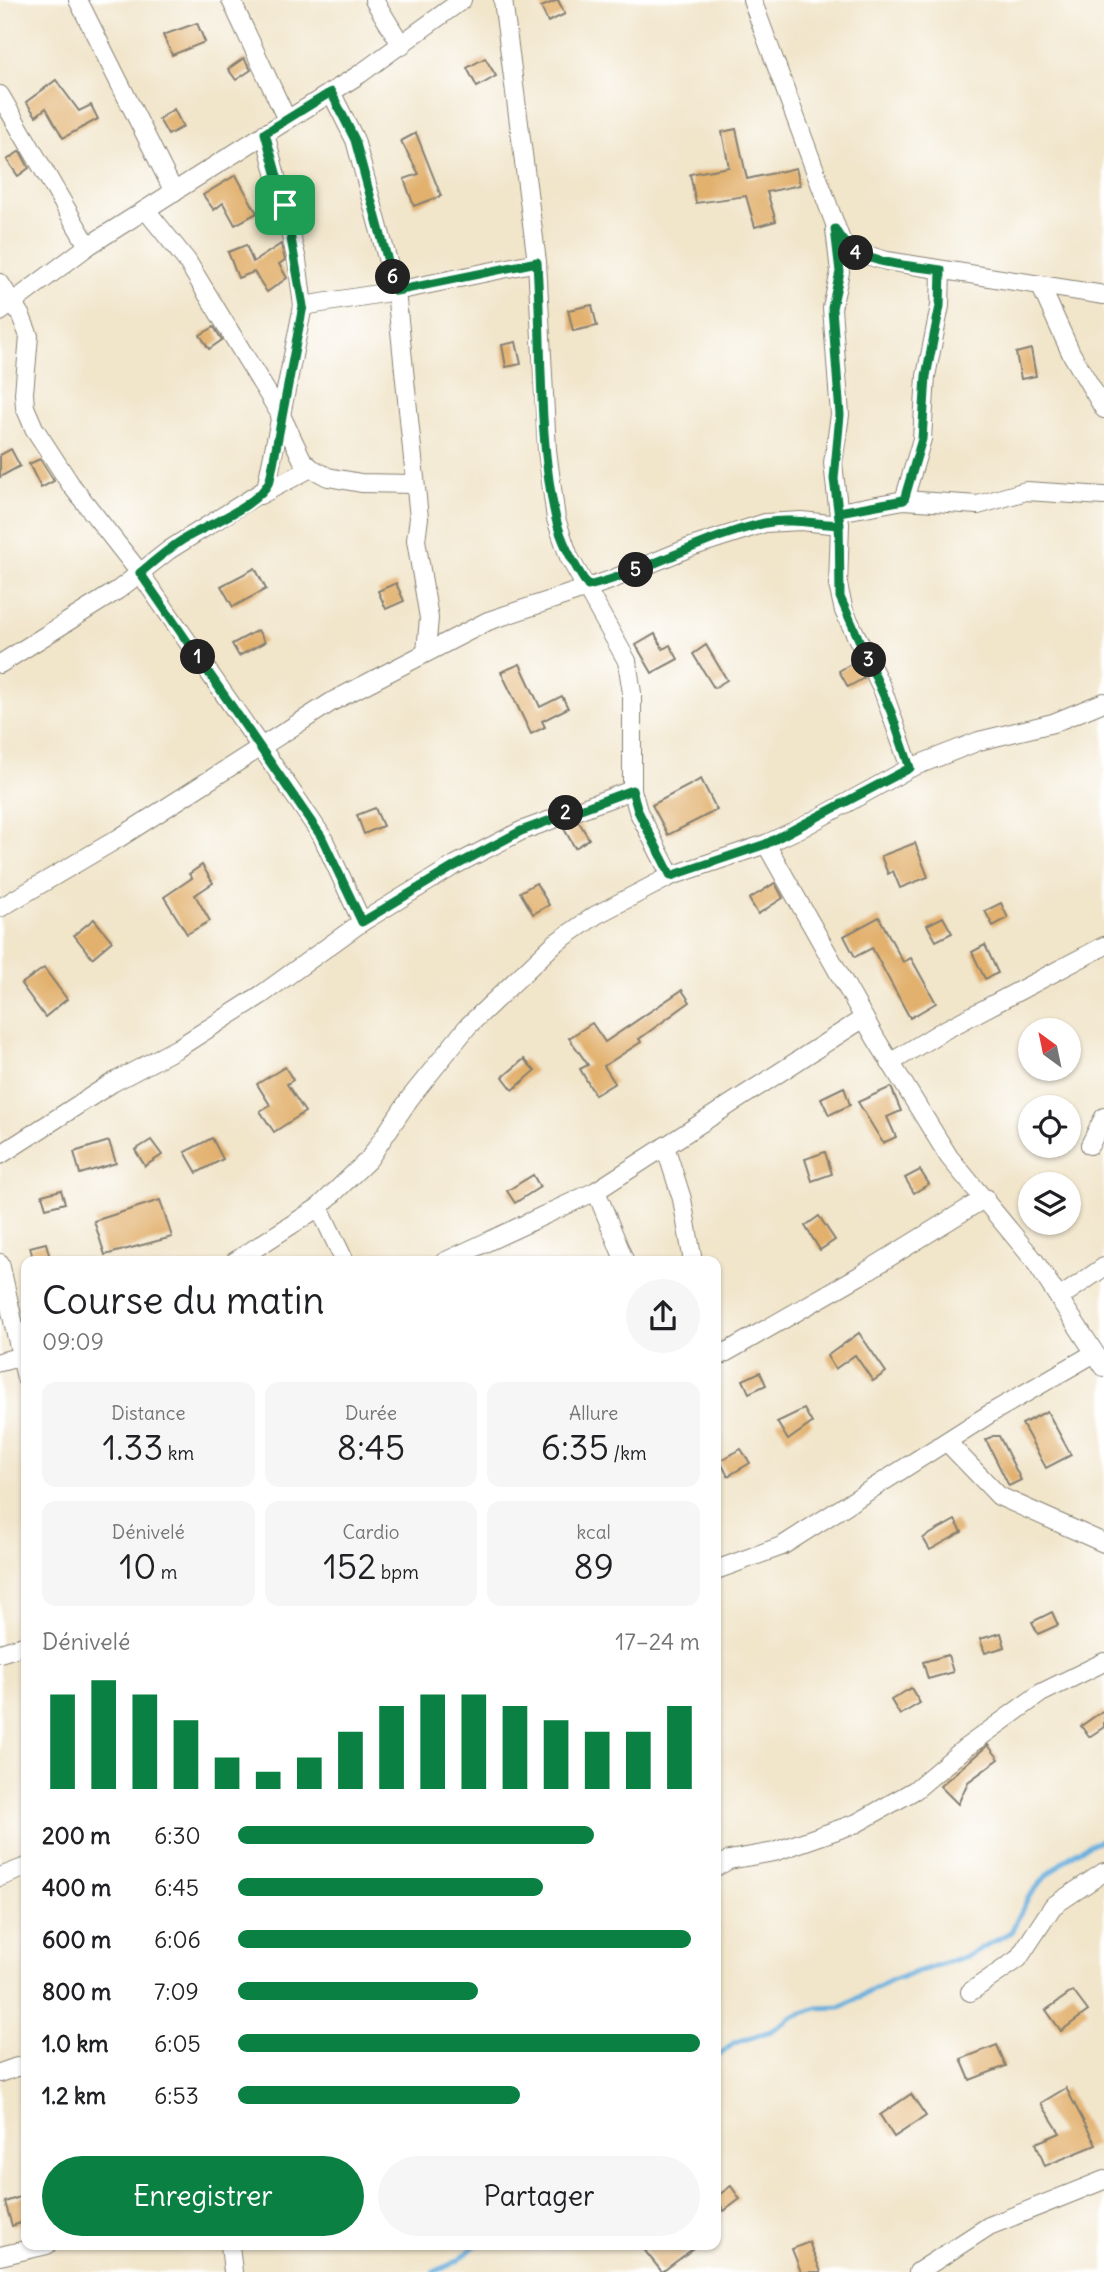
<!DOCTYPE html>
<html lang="fr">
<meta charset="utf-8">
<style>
:root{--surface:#fff;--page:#f6f6f6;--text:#202124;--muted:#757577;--accent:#0b8043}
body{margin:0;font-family:Delius,sans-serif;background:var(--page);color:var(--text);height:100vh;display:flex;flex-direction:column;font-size:26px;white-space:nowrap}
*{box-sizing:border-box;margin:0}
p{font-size:23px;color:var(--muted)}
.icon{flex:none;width:38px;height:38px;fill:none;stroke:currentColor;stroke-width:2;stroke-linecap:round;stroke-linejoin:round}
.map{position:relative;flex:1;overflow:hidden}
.drawer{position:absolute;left:21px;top:1256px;width:700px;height:994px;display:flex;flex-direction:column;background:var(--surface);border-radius:14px;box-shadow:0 2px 5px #0004}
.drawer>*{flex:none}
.needle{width:46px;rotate:327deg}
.tools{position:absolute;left:1018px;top:1018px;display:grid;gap:14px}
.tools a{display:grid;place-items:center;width:63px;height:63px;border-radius:50%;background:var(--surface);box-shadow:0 2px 5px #0004;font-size:35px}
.pin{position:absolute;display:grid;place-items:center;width:60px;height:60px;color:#fff;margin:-30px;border-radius:14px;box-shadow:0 4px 10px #0006}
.km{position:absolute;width:35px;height:35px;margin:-18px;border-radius:50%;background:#222;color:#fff;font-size:19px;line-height:35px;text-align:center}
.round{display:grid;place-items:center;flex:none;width:74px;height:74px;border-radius:37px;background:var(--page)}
.overview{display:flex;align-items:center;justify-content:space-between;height:119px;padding:0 21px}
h1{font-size:38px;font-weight:600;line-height:52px}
.stats{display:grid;grid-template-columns:repeat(3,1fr);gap:10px;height:119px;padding:7px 21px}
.stats div{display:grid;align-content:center;border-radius:14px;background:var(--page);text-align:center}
.stats b{font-size:35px;font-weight:600}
.stats small{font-size:19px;font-weight:400}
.stats p{font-size:19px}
.chart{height:196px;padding:14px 21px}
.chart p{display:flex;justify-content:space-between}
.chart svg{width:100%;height:126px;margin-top:7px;stroke:var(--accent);stroke-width:6}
.action{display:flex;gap:14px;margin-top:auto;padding:14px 21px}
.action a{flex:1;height:80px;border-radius:42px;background:var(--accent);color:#fff;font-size:28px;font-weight:600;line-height:80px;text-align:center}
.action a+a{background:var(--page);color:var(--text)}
ul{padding:0 21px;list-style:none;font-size:23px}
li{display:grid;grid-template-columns:112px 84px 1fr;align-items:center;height:52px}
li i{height:18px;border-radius:9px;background:var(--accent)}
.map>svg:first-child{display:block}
</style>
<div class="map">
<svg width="1104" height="2272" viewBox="0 0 1104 2272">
<rect width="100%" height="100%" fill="#fff"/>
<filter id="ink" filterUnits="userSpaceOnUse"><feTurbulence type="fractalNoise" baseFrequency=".0143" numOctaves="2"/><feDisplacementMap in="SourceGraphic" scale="14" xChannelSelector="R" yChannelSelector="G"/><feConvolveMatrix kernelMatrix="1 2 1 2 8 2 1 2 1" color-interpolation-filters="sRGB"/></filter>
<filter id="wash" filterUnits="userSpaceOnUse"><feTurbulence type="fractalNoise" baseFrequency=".00686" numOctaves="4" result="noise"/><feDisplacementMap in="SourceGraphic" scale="28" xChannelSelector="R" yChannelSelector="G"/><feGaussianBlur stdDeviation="1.57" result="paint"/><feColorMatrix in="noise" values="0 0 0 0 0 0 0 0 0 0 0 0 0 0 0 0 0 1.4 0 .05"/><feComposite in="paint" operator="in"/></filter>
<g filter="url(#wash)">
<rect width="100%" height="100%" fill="#f1e5ca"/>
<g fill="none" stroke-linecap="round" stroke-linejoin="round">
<g stroke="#65aedd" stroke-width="5">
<polyline points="716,2058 734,2043 771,2031 794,2016 817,2008 840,2007 892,1980 969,1955 1011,1932 1028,1898 1047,1875 1075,1852 1104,1838"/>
<polyline points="434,2272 458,2261 476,2245"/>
</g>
</g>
<g id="blocks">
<g fill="#e2b16e">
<polygon points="558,0 565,14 548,22 541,7"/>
<polygon points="197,23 205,42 172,55 163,35"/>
<polygon points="244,58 251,70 236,80 228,69"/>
<polygon points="485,58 496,76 477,87 467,68"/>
<polygon points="56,80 79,111 91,105 98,119 63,138 46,108 36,116 26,102"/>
<polygon points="174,109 183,127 168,135 159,119"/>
<polygon points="736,129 747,179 796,168 800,185 767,192 776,221 755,227 746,196 696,203 690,174 729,167 722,132"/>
<polygon points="416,133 441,196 414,206 404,179 419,174 401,141"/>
<polygon points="20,151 29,168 18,176 7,160"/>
<polygon points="236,175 257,213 235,225 223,203 214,210 203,195"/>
<polygon points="281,244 285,260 279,264 287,278 267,292 254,272 238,278 228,252 246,245 253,262"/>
<polygon points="592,305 597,326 573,331 568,310"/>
<polygon points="214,327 222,340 209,349 200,335"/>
<polygon points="516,342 521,364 506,367 502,345"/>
<polygon points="1031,349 1036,376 1021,379 1016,353"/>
<polygon points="11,449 20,466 0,477 0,455"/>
<polygon points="40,459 54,481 41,488 29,464"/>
<polygon points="255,568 266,589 233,607 221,586"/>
<polygon points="396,583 404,601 386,609 378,591"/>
<polygon points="258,630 265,642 239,656 232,644"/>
<polygon points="655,634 663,649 670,645 678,659 652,673 636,645"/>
<polygon points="706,645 727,680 714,688 693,654"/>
<polygon points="856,661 864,678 848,687 839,671"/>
<polygon points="520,664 540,707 562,696 568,708 542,721 545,727 531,734 501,672"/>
<polygon points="701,779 717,810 668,835 652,805"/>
<polygon points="375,808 383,826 364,834 357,815"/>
<polygon points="579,822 589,839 575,848 563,827"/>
<polygon points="915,843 928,877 900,888 893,871 888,874 881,856"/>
<polygon points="202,865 213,883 195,895 210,921 187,934 164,897 192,878 189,874"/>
<polygon points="536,883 549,905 533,914 520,892"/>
<polygon points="775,883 783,898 758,914 749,899"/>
<polygon points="1001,903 1008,918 993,926 985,911"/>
<polygon points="879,917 903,962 911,958 936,1003 910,1018 872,948 855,957 844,936"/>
<polygon points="943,917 952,933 936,941 927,925"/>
<polygon points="94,919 112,941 92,958 74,935"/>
<polygon points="985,945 998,973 985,979 972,952"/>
<polygon points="44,968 67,999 45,1017 21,984"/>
<polygon points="682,990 690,1002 639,1039 641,1042 604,1066 615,1083 595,1095 580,1069 588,1065 569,1038 592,1023 605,1042"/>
<polygon points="524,1059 535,1071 513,1090 503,1077"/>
<polygon points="285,1067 293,1080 287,1084 305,1112 274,1132 260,1111 270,1105 257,1084"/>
<polygon points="844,1087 850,1105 829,1115 821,1098"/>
<polygon points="891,1087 901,1111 887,1117 896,1137 883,1143 858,1102"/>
<polygon points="212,1138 223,1159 197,1173 185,1152"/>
<polygon points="151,1140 162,1155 145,1166 135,1150"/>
<polygon points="109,1141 116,1163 80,1174 74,1152"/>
<polygon points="825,1152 832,1174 812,1181 805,1159"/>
<polygon points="920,1170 929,1184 914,1193 905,1178"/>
<polygon points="533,1175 540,1187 515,1203 507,1191"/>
<polygon points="61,1190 65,1203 46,1208 42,1195"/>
<polygon points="160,1200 172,1237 105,1255 94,1221"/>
<polygon points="819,1216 835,1240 820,1250 805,1226"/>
<polygon points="46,1243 51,1262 34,1262 30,1247"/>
<polygon points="859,1333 886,1372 873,1381 855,1355 835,1369 827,1356"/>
<polygon points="760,1372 766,1385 749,1393 743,1380"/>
<polygon points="804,1409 812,1423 788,1440 777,1422"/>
<polygon points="1047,1411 1071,1455 1046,1468 1022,1424"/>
<polygon points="993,1436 999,1436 1021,1480 1009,1486 986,1440"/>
<polygon points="741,1449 750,1463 728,1476 720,1461"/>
<polygon points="955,1520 962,1532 930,1550 923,1538"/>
<polygon points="1052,1612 1058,1625 1038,1634 1032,1622"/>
<polygon points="1001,1633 1005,1647 985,1653 980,1639"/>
<polygon points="948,1655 953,1672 928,1679 923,1662"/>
<polygon points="911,1688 920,1703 900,1715 891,1700"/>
<polygon points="1104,1710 1104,1727 1089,1737 1081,1726"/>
<polygon points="988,1745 999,1759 968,1782 958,1804 940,1786"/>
<polygon points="1073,1991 1088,2011 1061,2031 1046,2010"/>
<polygon points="997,2045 1006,2066 970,2080 961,2059"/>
<polygon points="1066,2088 1096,2145 1045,2166 1036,2143 1060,2133 1041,2103"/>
<polygon points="911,2094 926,2116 894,2137 880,2115"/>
<polygon points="731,2186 740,2199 724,2211 716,2197"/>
<polygon points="26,2195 26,2221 12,2226 5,2202"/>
<polygon points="809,2242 821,2272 801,2272 792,2249"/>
<polygon points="653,2245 698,2245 662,2272 645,2251"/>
</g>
</g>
</g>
<g filter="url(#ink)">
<use href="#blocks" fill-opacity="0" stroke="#868073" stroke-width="2"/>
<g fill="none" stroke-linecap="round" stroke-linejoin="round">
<defs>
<g id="minor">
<polyline points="78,0 174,192"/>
<polyline points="231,0 287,120"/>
<polyline points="374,0 402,46"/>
<polyline points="503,0 537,262 547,450 556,519 569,557 627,661 632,693 632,790 638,811 671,876"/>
<polyline points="752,0 842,243 853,251 887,261 1104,295"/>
<polyline points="331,92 355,140 396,291 419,518 416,540 429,618 426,652"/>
<polyline points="0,95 88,246"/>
<polyline points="146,210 187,261 282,417 302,459 311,468 328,477 361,483 413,484"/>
<polyline points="835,229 840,272 832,308 840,415 833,463 840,525 838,585 844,611 882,688 910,768"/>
<polyline points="0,283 21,316 29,336 24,393 25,407 34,428 71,485 140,573 299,802 322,836 362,922"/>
<polyline points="1041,287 1071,353 1104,409"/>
<polyline points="303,306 396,291 537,262"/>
<polyline points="0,312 88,246 360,74 462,0"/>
<polyline points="260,495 311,468"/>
<polyline points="904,500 922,439 926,376 940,306 941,270"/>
<polyline points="839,512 904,500 978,505 1026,491 1104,496"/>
<polyline points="0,664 118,590 169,550 266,489 303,306 297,260 265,133"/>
<polyline points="766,844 876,1039 949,1157 1034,1260 1104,1367"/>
<polyline points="0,908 119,838 333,701 488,621 608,581 691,547 765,523 801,521 840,525"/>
<polyline points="890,1063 939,1033 1104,946"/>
<polyline points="1090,1145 1104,1117"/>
<polyline points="665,1146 682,1199 693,1262"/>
<polyline points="0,1155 112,1083 178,1048 261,995 362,922 455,865 521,831 632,790"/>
<polyline points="596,1191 625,1262"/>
<polyline points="319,1207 345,1262"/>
<polyline points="234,1262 319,1207 369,1159 410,1098 468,1026 554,944 596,915 671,876 766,844 803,827 910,768 979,741 1053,723 1104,702"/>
<polyline points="444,1262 596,1191 864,1018"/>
<polyline points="0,1263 26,1378"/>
<polyline points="1059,1298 1104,1267"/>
<polyline points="716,1358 859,1276 985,1198"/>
<polyline points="0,1362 26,1355"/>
<polyline points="947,1442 999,1496 1104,1543"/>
<polyline points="716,1570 782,1546 991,1413 1093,1354"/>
<polyline points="0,1653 26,1645"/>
<polyline points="716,1867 729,1860 774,1852 857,1823 915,1790 965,1748 1041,1693 1104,1662"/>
<polyline points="0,1877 26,1867"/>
<polyline points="970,1992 1018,1959 1053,1906 1104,1872"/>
<polyline points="0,2073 17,2067 26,2067"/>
<polyline points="230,2245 233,2272"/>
<polyline points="0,2256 47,2245"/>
<polyline points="918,2272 989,2226 1104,2180"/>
</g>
</defs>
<use href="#minor" stroke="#868073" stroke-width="20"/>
<use href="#minor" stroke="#fff" stroke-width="18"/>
</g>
</g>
<g fill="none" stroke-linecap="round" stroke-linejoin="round" filter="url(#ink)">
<defs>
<path id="route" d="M285 205 303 306 270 480C259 506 208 524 184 539 168 549 154 561 140 573L321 836 362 922 455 866 521 831 632 790 638 811 671 876 766 844 910 768 891 712 840 597 839 512 904 500 922 439 926 376 940 306 941 270C905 264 853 266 835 229L840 272 832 308 840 415 834 479 840 525C815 524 790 518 765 523 703 537 649 571 588 586 574 565 562 544 556 519 538 440 542 343 537 262L396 291 355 140 331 92 265 133 285 205"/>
</defs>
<use href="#route" stroke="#fff" stroke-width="14"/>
<use href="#route" stroke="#0b8043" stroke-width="9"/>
</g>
</svg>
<div class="tools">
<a><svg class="needle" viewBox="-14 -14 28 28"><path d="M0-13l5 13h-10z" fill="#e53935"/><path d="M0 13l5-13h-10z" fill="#757577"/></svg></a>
<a><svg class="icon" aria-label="locate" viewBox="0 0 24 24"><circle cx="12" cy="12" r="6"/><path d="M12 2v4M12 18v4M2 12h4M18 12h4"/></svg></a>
<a><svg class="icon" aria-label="layers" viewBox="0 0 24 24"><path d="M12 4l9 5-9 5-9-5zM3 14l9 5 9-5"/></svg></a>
</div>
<div class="pin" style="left:285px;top:205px;background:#1e9e55"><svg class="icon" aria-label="arrive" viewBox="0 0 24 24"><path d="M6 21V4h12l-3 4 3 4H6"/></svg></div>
<b class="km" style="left:198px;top:657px">1</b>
<b class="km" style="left:566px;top:813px">2</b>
<b class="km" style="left:869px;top:660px">3</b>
<b class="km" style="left:856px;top:253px">4</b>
<b class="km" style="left:636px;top:570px">5</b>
<b class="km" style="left:393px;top:277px">6</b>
<section class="drawer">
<div class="overview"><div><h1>Course du matin</h1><p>09:09</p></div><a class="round"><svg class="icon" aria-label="share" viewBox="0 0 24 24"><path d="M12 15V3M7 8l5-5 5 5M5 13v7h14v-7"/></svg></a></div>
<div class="stats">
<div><p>Distance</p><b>1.33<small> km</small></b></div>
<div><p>Durée</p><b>8:45</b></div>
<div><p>Allure</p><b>6:35<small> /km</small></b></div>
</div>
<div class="stats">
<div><p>Dénivelé</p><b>10<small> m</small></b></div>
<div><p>Cardio</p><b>152<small> bpm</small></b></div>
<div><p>kcal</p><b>89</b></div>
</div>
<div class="chart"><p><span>Dénivelé</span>17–24 m</p>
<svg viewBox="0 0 160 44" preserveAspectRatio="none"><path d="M5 44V11M15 44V6M25 44V11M35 44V20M45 44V33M55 44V38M65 44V33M75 44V24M85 44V15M95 44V11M105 44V11M115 44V15M125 44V20M135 44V24M145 44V24M155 44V15"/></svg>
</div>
<ul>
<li><b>200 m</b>6:30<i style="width:77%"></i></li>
<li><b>400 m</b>6:45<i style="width:66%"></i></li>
<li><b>600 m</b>6:06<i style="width:98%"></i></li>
<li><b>800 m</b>7:09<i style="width:52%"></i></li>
<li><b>1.0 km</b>6:05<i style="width:100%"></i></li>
<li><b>1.2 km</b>6:53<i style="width:61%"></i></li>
</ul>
<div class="action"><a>Enregistrer</a><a>Partager</a></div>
</section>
</div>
